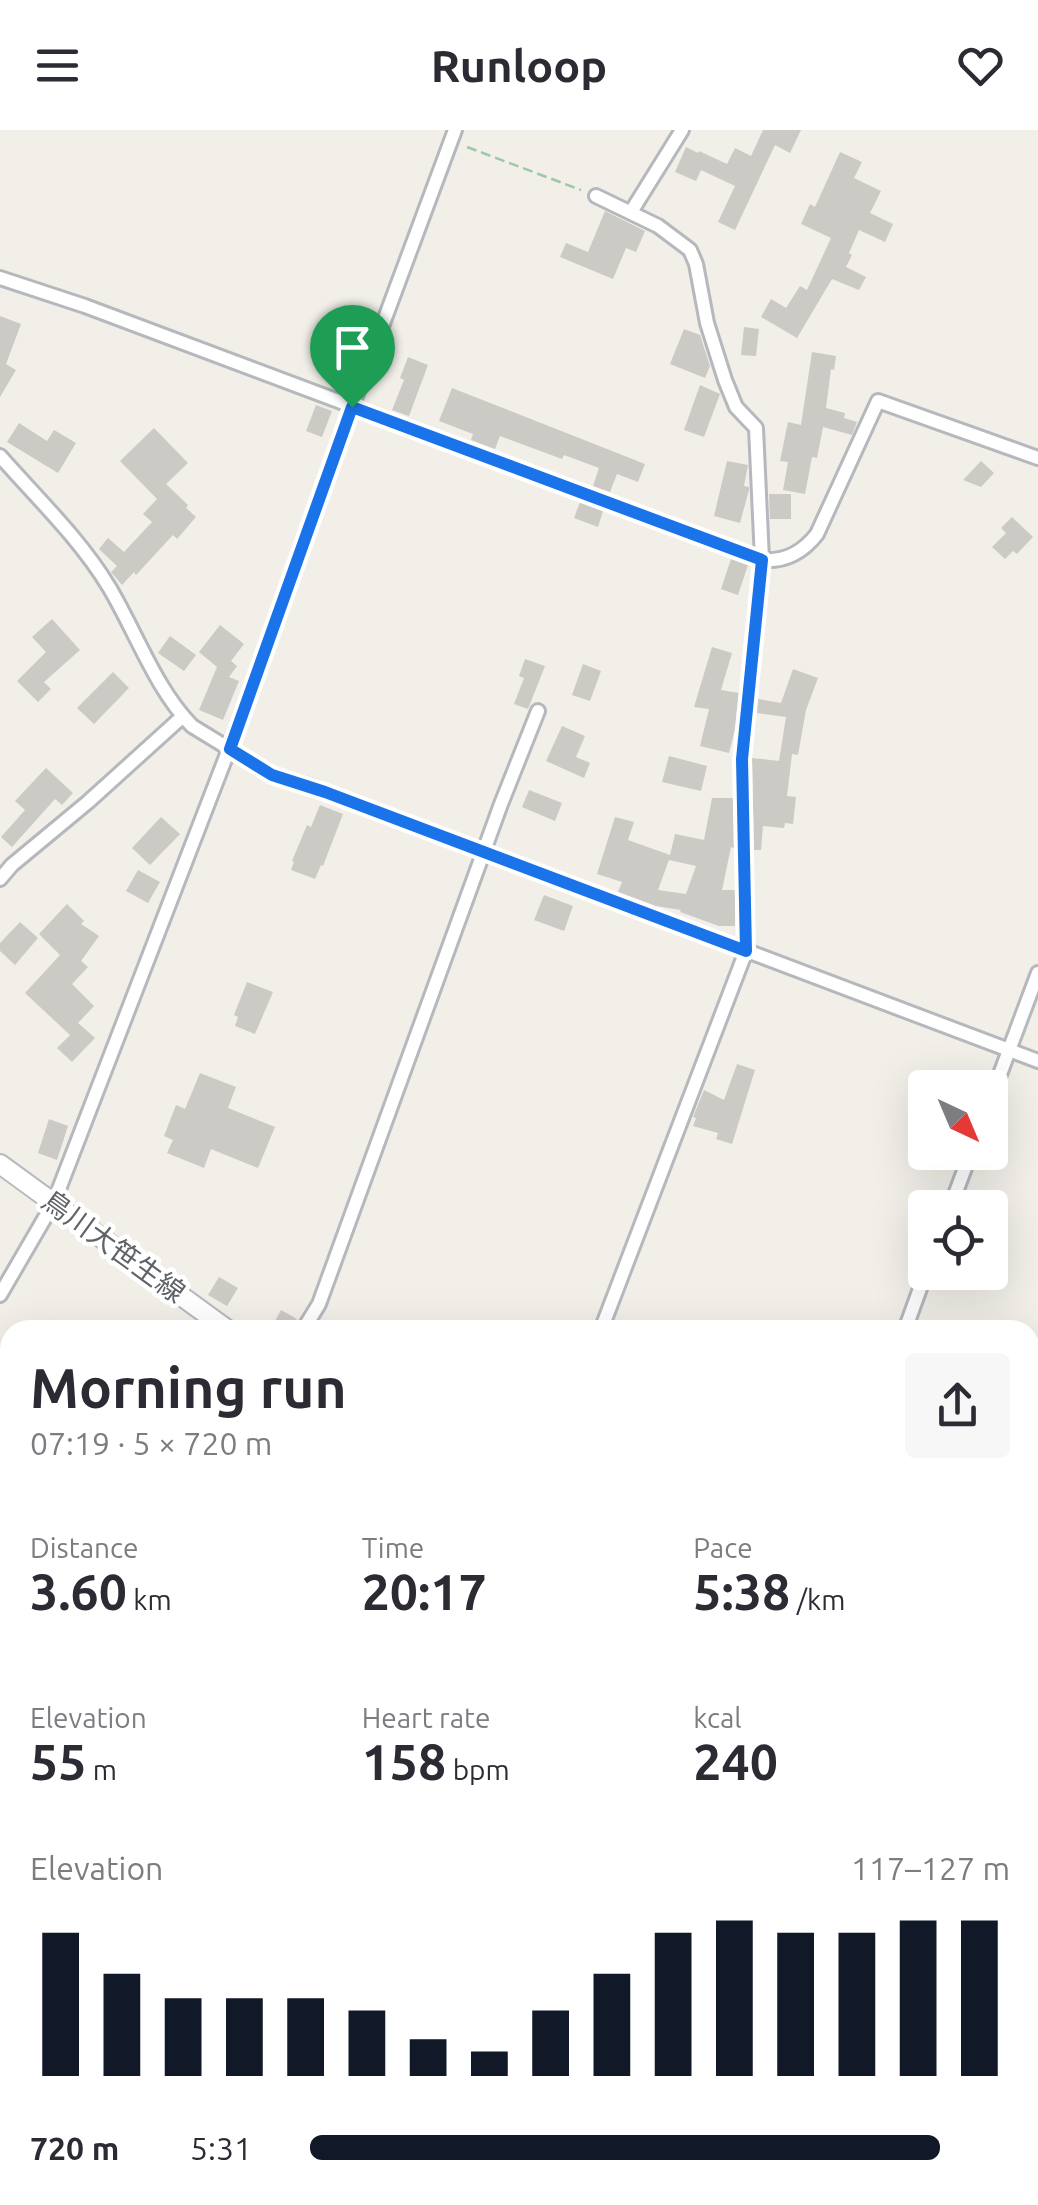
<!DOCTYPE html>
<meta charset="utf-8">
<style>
:root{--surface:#fff;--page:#f7f7f7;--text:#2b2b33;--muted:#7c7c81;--accent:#111827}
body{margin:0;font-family:Ubuntu,"Noto Sans JP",sans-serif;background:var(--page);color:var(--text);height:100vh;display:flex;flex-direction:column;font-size:38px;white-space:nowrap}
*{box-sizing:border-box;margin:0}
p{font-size:32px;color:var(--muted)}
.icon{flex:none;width:55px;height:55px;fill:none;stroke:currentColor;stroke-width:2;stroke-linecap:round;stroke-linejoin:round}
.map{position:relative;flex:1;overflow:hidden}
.side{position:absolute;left:0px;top:1190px;width:1040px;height:885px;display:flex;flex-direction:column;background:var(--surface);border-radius:30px 30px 0 0;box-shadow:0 10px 40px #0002}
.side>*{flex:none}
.needle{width:65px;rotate:136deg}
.fabs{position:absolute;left:908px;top:940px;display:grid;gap:20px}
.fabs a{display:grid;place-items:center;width:100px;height:100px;border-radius:10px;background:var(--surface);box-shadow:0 10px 40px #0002;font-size:50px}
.pin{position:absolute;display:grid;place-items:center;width:85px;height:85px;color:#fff;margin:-102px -42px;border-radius:50% 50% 50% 0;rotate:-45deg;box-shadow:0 0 10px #0007}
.pin .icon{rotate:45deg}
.round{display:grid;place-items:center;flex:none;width:105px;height:105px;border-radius:10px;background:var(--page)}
.overview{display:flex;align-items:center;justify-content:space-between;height:170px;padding:0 30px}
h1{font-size:55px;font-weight:600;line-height:75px}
.metrics{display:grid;grid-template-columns:repeat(3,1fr);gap:15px;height:170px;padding:10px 30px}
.metrics div{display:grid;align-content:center}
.metrics b{font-size:50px;font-weight:600}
.metrics small{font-size:28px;font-weight:400}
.metrics p{font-size:28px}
.chart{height:280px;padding:20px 30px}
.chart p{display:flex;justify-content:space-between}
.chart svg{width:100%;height:180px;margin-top:10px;stroke:var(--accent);stroke-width:6}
ul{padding:0 30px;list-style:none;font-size:32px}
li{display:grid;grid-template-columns:160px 120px 1fr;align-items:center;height:75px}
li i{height:25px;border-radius:12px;background:var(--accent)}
header{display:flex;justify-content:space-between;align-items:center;height:130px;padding:0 30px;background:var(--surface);font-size:45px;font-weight:600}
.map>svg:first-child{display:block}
</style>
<header><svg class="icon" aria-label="menu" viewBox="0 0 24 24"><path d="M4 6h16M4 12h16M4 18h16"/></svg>Runloop<svg class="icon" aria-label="heart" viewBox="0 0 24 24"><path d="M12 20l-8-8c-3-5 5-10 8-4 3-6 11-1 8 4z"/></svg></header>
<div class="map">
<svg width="1038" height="2075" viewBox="0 0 1038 2075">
<rect width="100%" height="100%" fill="#f1efe8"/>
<g fill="#cccac5" fill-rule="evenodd">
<polygon points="763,0 801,0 790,23 775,15 735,100 718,92 735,56 701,40 696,51 675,42 686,17 698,23 699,21 727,34 735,18 751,26"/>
<polygon points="840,22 862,32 854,48 881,61 870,83 893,94 885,112 859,100 849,123 852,125 846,137 866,147 859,160 832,149 797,208 761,187 771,169 786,178 800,156 807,160 831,108 801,94 810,74 815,77"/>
<polygon points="605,81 645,101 636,122 626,118 613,149 560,127 566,113 588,122"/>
<polygon points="0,186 21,194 6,234 16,240 0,267"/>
<polygon points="744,197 759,199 756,226 741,225"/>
<polygon points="684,199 700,205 710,236 705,248 670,234"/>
<polygon points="812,222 836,226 834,240 831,239 826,278 845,283 844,288 857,292 852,305 823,297 817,328 812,327 805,364 783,360 788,332 780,331 788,292 801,295"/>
<polygon points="408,227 428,235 409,286 392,280 404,250 400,248"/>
<polygon points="700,255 720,264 704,307 684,300"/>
<polygon points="452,258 645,334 638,352 617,344 610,362 593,356 599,338 564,325 562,329 500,306 495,319 471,310 473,304 439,291"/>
<polygon points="316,275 332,281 322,307 306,301"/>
<polygon points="19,293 47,311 54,300 76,313 58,343 7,312"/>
<polygon points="154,298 188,333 166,354 188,375 186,378 196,387 177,409 173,405 136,445 134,442 122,455 111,442 117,436 99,419 108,408 124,422 152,392 143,384 157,369 120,331"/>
<polygon points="727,331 748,335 744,356 749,357 749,360 740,393 714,386"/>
<polygon points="981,331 994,343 981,357 963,350"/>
<polygon points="769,364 791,364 791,389 770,389"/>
<polygon points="580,372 603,381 598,397 574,388"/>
<polygon points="1012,387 1033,407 1017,424 1013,421 1005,429 992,417 1006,403 1001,398"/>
<polygon points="731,429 748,435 738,465 721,459"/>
<polygon points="52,489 80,520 44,552 51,559 38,572 17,551 46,522 32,507"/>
<polygon points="220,495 244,514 231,531 237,536 229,547 239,551 223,590 199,580 217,537 199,522"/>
<polygon points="170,506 196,525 184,541 158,523"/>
<polygon points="712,517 732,523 721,560 739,563 735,599 729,623 700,616 709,579 694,577"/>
<polygon points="525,529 545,536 528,579 514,574 524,548 519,546"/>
<polygon points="583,534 601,541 590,571 572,565"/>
<polygon points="793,539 818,548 806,580 798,625 792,624 787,666 796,667 793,694 785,693 784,698 763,696 761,720 754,720 752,628 779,631 786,587 757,583 758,569 781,573"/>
<polygon points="113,542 129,558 94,594 77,578"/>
<polygon points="562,596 585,606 576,627 590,633 584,648 546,631"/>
<polygon points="669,626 707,636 701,661 662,652"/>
<polygon points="46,638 73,663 62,675 55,669 12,717 1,707 25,680 15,671"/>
<polygon points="529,660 562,673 555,691 522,677"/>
<path d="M712 668H733L734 718 731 717 722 760H735V796H719L680 782 681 780 656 776 618 762 622 752 597 744 615 687 634 692 628 710 670 725 675 704 704 710ZM669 730 696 736 686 764 658 760Z"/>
<polygon points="320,675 343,684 323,736 321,735 315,749 291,740 294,732 292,731 307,695 311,697"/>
<polygon points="161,687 180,704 150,735 132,718"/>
<polygon points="138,740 160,752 148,773 126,761"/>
<polygon points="544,765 573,776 564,801 534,790"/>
<polygon points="67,774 84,791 81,794 99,806 81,831 88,837 72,854 94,876 78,893 95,908 72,932 57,918 70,905 25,863 60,825 39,804"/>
<polygon points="20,792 38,808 15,835 0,821 0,813"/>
<polygon points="247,852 273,862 255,904 235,896 238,887 234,885"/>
<polygon points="737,934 755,940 732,1014 716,1009 718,1003 693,996 696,988 693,987 704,960 724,970"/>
<polygon points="200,943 236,957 228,978 275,997 258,1038 211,1019 204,1038 167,1023 173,1010 164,1006 176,975 185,979"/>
<polygon points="49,989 68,996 57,1030 38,1023"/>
<polygon points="219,1147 238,1158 227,1176 208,1165"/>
<polygon points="281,1180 297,1189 291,1200 270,1200"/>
</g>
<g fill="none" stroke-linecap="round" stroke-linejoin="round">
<defs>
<g id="street">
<polyline points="596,66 658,96 690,120 696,134 707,193 725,250 736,277 756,298 762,430 742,629 746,821 601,1200"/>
<polyline points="631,82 682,0"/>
<path d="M0 148 85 176 762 430C786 432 803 422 817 404L878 271 1038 328"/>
<path d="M0 326C37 368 80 409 109 457 136 502 155 558 192 596L272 645 313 657 1038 931"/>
<polyline points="0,749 12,735 88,672 182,587"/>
<polyline points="990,971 1038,843"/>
<polyline points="950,1078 971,1022"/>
<polyline points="0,1165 54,1072 229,619 352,277 455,0"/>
<polyline points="303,1200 319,1174 501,674 538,581"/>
<polyline points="905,1200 926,1142"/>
<polyline points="0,1588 10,1593"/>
<polyline points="0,1732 10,1714"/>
<polyline points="1030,1752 1038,1744"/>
<polyline points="1030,1792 1038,1803"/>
<polyline points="124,2075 129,2065"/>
</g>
<g id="secondary">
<polyline points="0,1034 228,1200"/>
<polyline points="1030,1874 1038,1887"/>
</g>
</defs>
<use href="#street" stroke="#b5b8bc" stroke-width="18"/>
<use href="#secondary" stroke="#b6babf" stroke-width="22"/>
<g stroke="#9cc7a9" stroke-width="2.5" stroke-dasharray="10 5" stroke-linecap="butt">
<polyline points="467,17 581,60"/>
<polyline points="1030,1679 1038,1659"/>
</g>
<use href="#street" stroke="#fff" stroke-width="12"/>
<use href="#secondary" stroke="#fff" stroke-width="18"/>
</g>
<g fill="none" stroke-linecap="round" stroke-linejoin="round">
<defs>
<polygon id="route" points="352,277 762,430 742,629 746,821 325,662 272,645 230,619"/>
</defs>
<use href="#route" stroke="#fff" stroke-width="20"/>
<use href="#route" stroke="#1a73e8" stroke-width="12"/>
</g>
<g text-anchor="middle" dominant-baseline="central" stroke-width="9" stroke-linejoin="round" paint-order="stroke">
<g font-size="28" fill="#5f6368" stroke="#fff">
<text transform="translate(114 1116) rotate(36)">鳥川大笹生線</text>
</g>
</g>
</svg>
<div class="fabs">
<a><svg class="needle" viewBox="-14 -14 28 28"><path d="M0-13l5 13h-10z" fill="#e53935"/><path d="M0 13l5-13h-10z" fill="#7c7c81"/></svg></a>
<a><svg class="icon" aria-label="locate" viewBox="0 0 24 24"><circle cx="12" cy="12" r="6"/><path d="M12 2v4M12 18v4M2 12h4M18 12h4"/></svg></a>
</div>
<div class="pin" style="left:352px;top:277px;background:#1e9e55"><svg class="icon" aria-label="arrive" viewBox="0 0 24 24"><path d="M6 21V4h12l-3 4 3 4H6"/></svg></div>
<section class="side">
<div class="overview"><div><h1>Morning run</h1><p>07:19 · 5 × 720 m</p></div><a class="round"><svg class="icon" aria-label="share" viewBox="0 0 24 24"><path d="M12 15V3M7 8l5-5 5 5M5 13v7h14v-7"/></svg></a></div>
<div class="metrics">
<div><p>Distance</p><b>3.60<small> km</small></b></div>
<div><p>Time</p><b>20:17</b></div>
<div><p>Pace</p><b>5:38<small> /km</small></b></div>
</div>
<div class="metrics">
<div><p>Elevation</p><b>55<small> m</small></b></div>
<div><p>Heart rate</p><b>158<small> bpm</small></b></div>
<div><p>kcal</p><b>240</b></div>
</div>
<div class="chart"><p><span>Elevation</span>117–127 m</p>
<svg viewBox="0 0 160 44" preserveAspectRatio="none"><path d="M5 44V9M15 44V19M25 44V25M35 44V25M45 44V25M55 44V28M65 44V35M75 44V38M85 44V28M95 44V19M105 44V9M115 44V6M125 44V9M135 44V9M145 44V6M155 44V6"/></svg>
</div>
<ul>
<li><b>720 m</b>5:31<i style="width:90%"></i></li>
</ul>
</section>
</div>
